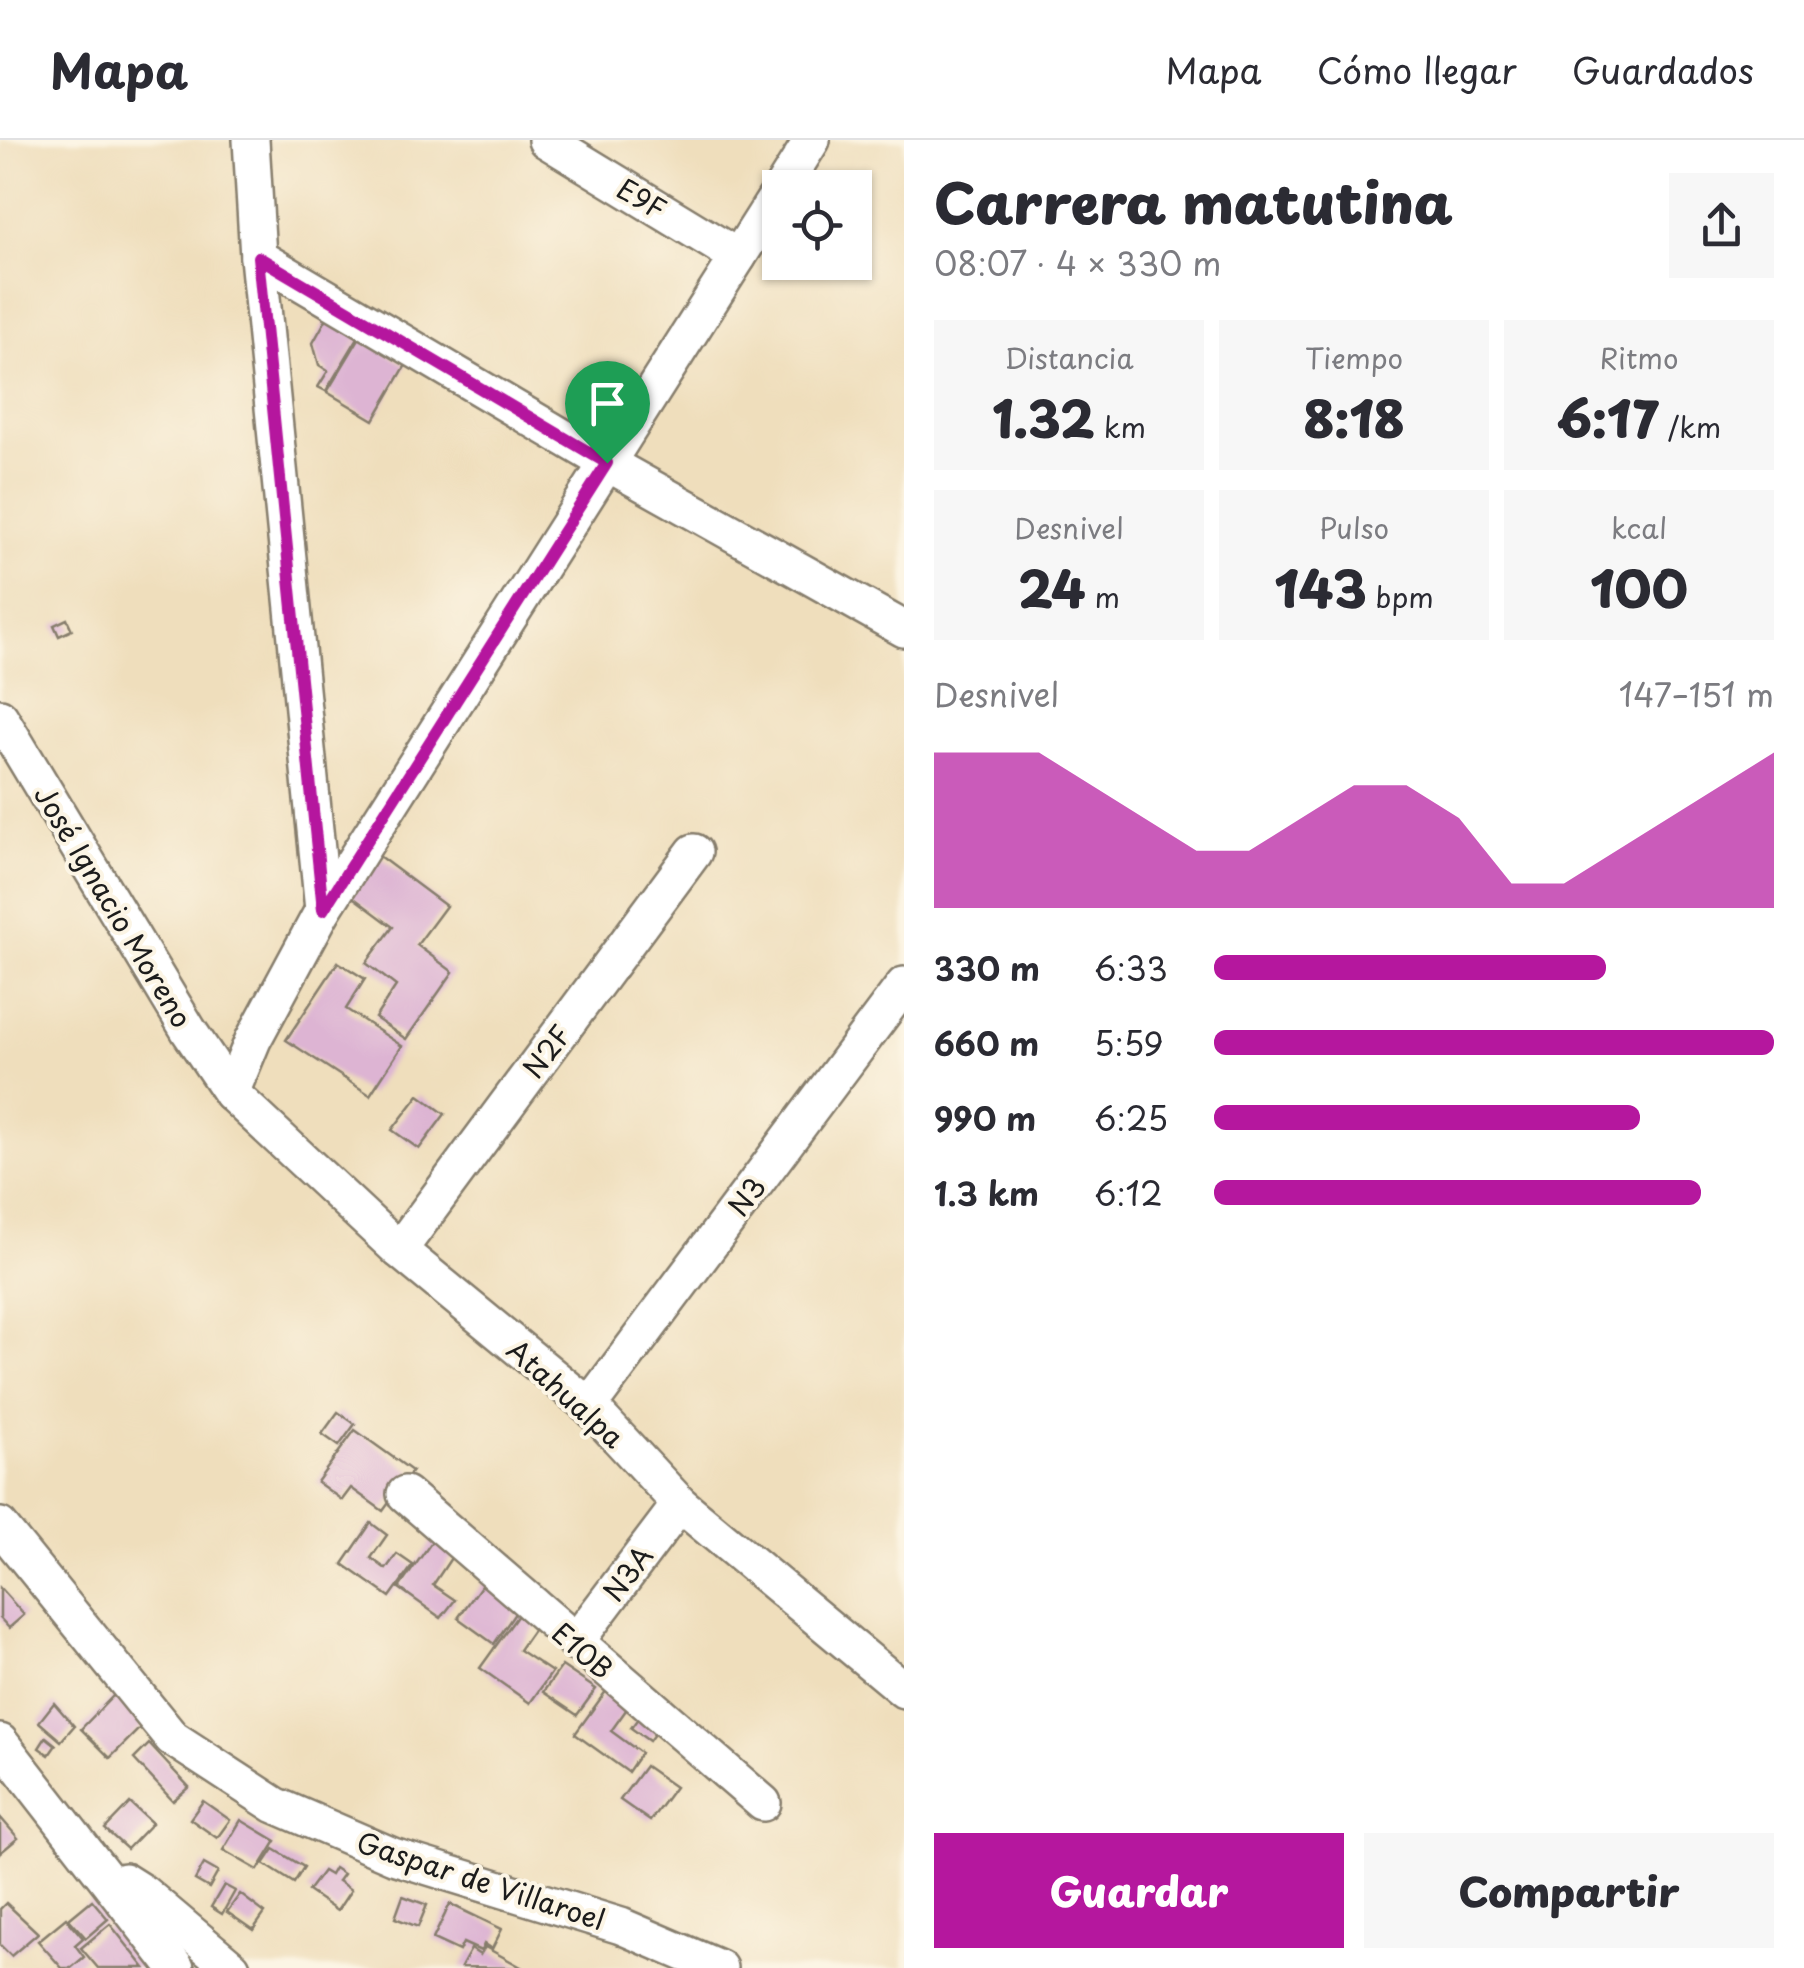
<!DOCTYPE html>
<html lang="es">
<meta charset="utf-8">
<style>
:root{--surface:#fff;--page:#f7f7f7;--text:#2b2b33;--muted:#7c7c81;--line:#e1e1e2;--accent:#b5179e}
body{margin:0;font-family:"Playpen Sans",sans-serif;background:var(--page);color:var(--text);height:100vh;display:flex;flex-direction:column;font-size:38px;white-space:nowrap}
*{box-sizing:border-box;margin:0}
p{font-size:32px;color:var(--muted)}
.icon{flex:none;width:55px;height:55px;fill:none;stroke:currentColor;stroke-width:2;stroke-linecap:round;stroke-linejoin:round}
.map{position:relative;flex:1;overflow:hidden}
.details{display:flex;flex-direction:column;background:var(--surface);width:900px}
.details>*{flex:none}
.fabs{position:absolute;left:762px;top:30px;display:grid;gap:20px}
.fabs a{display:grid;place-items:center;width:110px;height:110px;border-radius:0px;background:var(--surface);box-shadow:0 2px 8px #0004;font-size:50px}
.pin{position:absolute;display:grid;place-items:center;width:85px;height:85px;color:#fff;margin:-102px -42px;border-radius:50% 50% 50% 0;rotate:-45deg;box-shadow:0 0 10px #0007}
.pin .icon{rotate:45deg}
.round{display:grid;place-items:center;flex:none;width:105px;height:105px;border-radius:0px;background:var(--page)}
.headline{display:flex;align-items:center;justify-content:space-between;height:170px;padding:0 30px}
h1{font-size:55px;font-weight:800;line-height:75px}
.stats{display:grid;grid-template-columns:repeat(3,1fr);gap:15px;height:170px;padding:10px 30px}
.stats div{display:grid;align-content:center;border-radius:0px;background:var(--page);text-align:center}
.stats b{font-size:50px;font-weight:800}
.stats small{font-size:28px;font-weight:400}
.stats p{font-size:28px}
.chart{height:280px;padding:20px 30px}
.chart p{display:flex;justify-content:space-between}
.chart svg{width:100%;height:180px;margin-top:10px;fill:var(--accent);opacity:.7}
.primary-button{display:flex;gap:20px;margin-top:auto;padding:20px 30px}
.primary-button a{flex:1;height:115px;border-radius:0px;background:var(--accent);color:#fff;font-size:40px;font-weight:800;line-height:115px;text-align:center}
.primary-button a+a{background:var(--page);color:var(--text)}
ul{padding:0 30px;list-style:none;font-size:32px}
li{display:grid;grid-template-columns:160px 120px 1fr;align-items:center;height:75px}
li i{height:25px;border-radius:12px;background:var(--accent)}
header{display:flex;align-items:center;gap:60px;box-sizing:border-box;height:140px;padding:0 50px;background:var(--surface);border-bottom:2px solid var(--line)}
header strong{font-size:48px}
nav{display:flex;gap:55px;margin-inline-start:auto;font-size:35px}
main{display:flex;flex:1;min-height:0}
.map>svg:first-child{display:block}
</style>
<header>
<strong>Mapa</strong>
<nav><a>Mapa</a><a>Cómo llegar</a><a>Guardados</a></nav>
</header>
<main>
<div class="map">
<svg width="904" height="1828" viewBox="0 0 904 1828">
<rect width="100%" height="100%" fill="#fcf5e5"/>
<filter id="ink" filterUnits="userSpaceOnUse"><feTurbulence type="fractalNoise" baseFrequency=".01" numOctaves="2"/><feDisplacementMap in="SourceGraphic" scale="20" xChannelSelector="R" yChannelSelector="G"/><feConvolveMatrix kernelMatrix="1 2 1 2 8 2 1 2 1" color-interpolation-filters="sRGB"/></filter>
<filter id="wash" filterUnits="userSpaceOnUse"><feTurbulence type="fractalNoise" baseFrequency=".0048" numOctaves="4" result="noise"/><feDisplacementMap in="SourceGraphic" scale="40" xChannelSelector="R" yChannelSelector="G"/><feGaussianBlur stdDeviation="2.25" result="paint"/><feColorMatrix in="noise" values="0 0 0 0 0 0 0 0 0 0 0 0 0 0 0 0 0 1.4 0 .05"/><feComposite in="paint" operator="in"/></filter>
<g filter="url(#wash)">
<rect width="100%" height="100%" fill="#efdebc"/>
<g id="blocks">
<g fill="#ddb4d3">
<polygon points="327,178 359,196 326,251 318,247 328,231 319,225 313,203"/>
<polygon points="360,197 406,225 374,280 327,252"/>
<polygon points="67,479 72,490 59,496 54,485"/>
<polygon points="379,716 446,766 417,805 453,832 406,899 375,878 396,846 366,823 393,787 350,755"/>
<polygon points="338,822 365,839 346,869 402,906 370,955 286,900"/>
<polygon points="419,955 445,974 419,1009 392,990"/>
<polygon points="338,1272 355,1284 339,1306 322,1294"/>
<polygon points="355,1290 412,1331 383,1371 351,1348 342,1360 317,1342"/>
<polygon points="371,1383 387,1395 371,1418 386,1429 397,1414 413,1425 390,1457 343,1424"/>
<polygon points="433,1400 453,1415 433,1445 455,1460 441,1478 399,1448"/>
<polygon points="486,1439 522,1463 494,1504 458,1478"/>
<polygon points="0,1448 24,1475 9,1488 0,1478"/>
<polygon points="523,1468 540,1480 519,1510 552,1532 530,1563 480,1528"/>
<polygon points="562,1526 596,1549 577,1575 543,1552"/>
<polygon points="609,1547 631,1563 611,1591 641,1613 628,1632 575,1594"/>
<polygon points="114,1555 144,1584 110,1618 81,1589"/>
<polygon points="54,1563 74,1586 61,1601 39,1582"/>
<polygon points="641,1574 659,1587 649,1601 631,1588"/>
<polygon points="46,1597 56,1605 49,1615 39,1608"/>
<polygon points="149,1604 189,1647 173,1661 134,1619"/>
<polygon points="645,1626 675,1647 650,1681 620,1660"/>
<polygon points="203,1661 230,1680 217,1698 190,1679"/>
<polygon points="130,1663 152,1683 127,1709 105,1689"/>
<polygon points="0,1677 18,1698 0,1713"/>
<polygon points="241,1680 276,1701 258,1730 223,1710"/>
<polygon points="274,1709 304,1727 294,1743 264,1724"/>
<polygon points="204,1724 218,1732 209,1748 195,1740"/>
<polygon points="334,1728 343,1734 338,1741 351,1750 337,1771 308,1751 323,1731 330,1735"/>
<polygon points="224,1745 235,1751 222,1774 211,1767"/>
<polygon points="240,1754 265,1773 253,1790 227,1772"/>
<polygon points="403,1756 427,1765 418,1787 395,1778"/>
<polygon points="92,1760 108,1779 86,1798 69,1779"/>
<polygon points="6,1763 38,1793 11,1816 0,1805 0,1769"/>
<polygon points="450,1764 502,1789 492,1809 484,1804 481,1811 463,1803 459,1811 433,1799"/>
<polygon points="66,1778 83,1798 75,1805 84,1817 71,1828 62,1828 38,1801"/>
<polygon points="110,1784 145,1828 98,1828 81,1808"/>
<polygon points="485,1807 523,1828 461,1827 471,1809 480,1815"/>
</g>
</g>
</g>
<g filter="url(#ink)">
<use href="#blocks" fill-opacity="0" stroke="#867d6c" stroke-width="2.5"/>
<g fill="none" stroke-linecap="round" stroke-linejoin="round">
<defs>
<g id="minor">
<polyline points="251,0 258,117 323,770"/>
<polyline points="546,0 738,117"/>
<polyline points="782,48 812,0"/>
<polyline points="258,117 607,323 904,489"/>
<polyline points="0,577 189,891 231,953 399,1110 589,1266 680,1364 904,1550"/>
<polyline points="231,953 253,900 323,770 780,51"/>
<polyline points="399,1110 694,712"/>
<polyline points="589,1266 904,845"/>
<polyline points="405,1354 763,1663"/>
<polyline points="0,1386 172,1598 275,1665 393,1716 621,1786 719,1828"/>
<polyline points="575,1503 680,1364"/>
<polyline points="0,1602 176,1828"/>
<polyline points="124,1741 143,1753 232,1828"/>
</g>
</defs>
<use href="#minor" stroke="#867d6c" stroke-width="40"/>
<use href="#minor" stroke="#fff" stroke-width="35"/>
</g>
</g>
<g fill="none" stroke-linecap="round" stroke-linejoin="round" filter="url(#ink)">
<defs>
<polygon id="route" points="258,117 607,323 323,770"/>
</defs>
<use href="#route" stroke="#fff" stroke-width="20"/>
<use href="#route" stroke="#b5179e" stroke-width="12"/>
</g>
<g text-anchor="middle" dominant-baseline="central" stroke-width="8" stroke-linejoin="round" paint-order="stroke">
<g font-size="28" fill="#1c1c1c" stroke="#fcf5e5">
<text transform="translate(642 58) rotate(31)">E9F</text>
<text transform="translate(114 766) rotate(59)">José Ignacio Moreno</text>
<text transform="translate(546 911) rotate(-53)">N2F</text>
<text transform="translate(746 1056) rotate(-53)">N3</text>
<text transform="translate(566 1253) rotate(42)">Atahualpa</text>
<text transform="translate(627 1433) rotate(-53)">N3A</text>
<text transform="translate(583 1510) rotate(41)">E10B</text>
<text transform="translate(481 1740) rotate(18)">Gaspar de Villaroel</text>
</g>
</g>
</svg>
<div class="fabs">
<a><svg class="icon" aria-label="locate" viewBox="0 0 24 24"><circle cx="12" cy="12" r="6"/><path d="M12 2v4M12 18v4M2 12h4M18 12h4"/></svg></a>
</div>
<div class="pin" style="left:607px;top:323px;background:#1e9e55"><svg class="icon" aria-label="arrive" viewBox="0 0 24 24"><path d="M6 21V4h12l-3 4 3 4H6"/></svg></div>
</div>
<section class="details">
<div class="headline"><div><h1>Carrera matutina</h1><p>08:07 · 4 × 330 m</p></div><a class="round"><svg class="icon" aria-label="share" viewBox="0 0 24 24"><path d="M12 15V3M7 8l5-5 5 5M5 13v7h14v-7"/></svg></a></div>
<div class="stats">
<div><p>Distancia</p><b>1.32<small> km</small></b></div>
<div><p>Tiempo</p><b>8:18</b></div>
<div><p>Ritmo</p><b>6:17<small> /km</small></b></div>
</div>
<div class="stats">
<div><p>Desnivel</p><b>24<small> m</small></b></div>
<div><p>Pulso</p><b>143<small> bpm</small></b></div>
<div><p>kcal</p><b>100</b></div>
</div>
<div class="chart"><p><span>Desnivel</span>147–151 m</p>
<svg viewBox="0 0 160 44" preserveAspectRatio="none"><path d="M0 44V6L10 6L20 6L30 14L40 22L50 30L60 30L70 22L80 14L90 14L100 22L110 38L120 38L130 30L140 22L150 14L160 6V44z"/></svg>
</div>
<ul>
<li><b>330 m</b>6:33<i style="width:70%"></i></li>
<li><b>660 m</b>5:59<i style="width:100%"></i></li>
<li><b>990 m</b>6:25<i style="width:76%"></i></li>
<li><b>1.3 km</b>6:12<i style="width:87%"></i></li>
</ul>
<div class="primary-button"><a>Guardar</a><a>Compartir</a></div>
</section>
</main>
